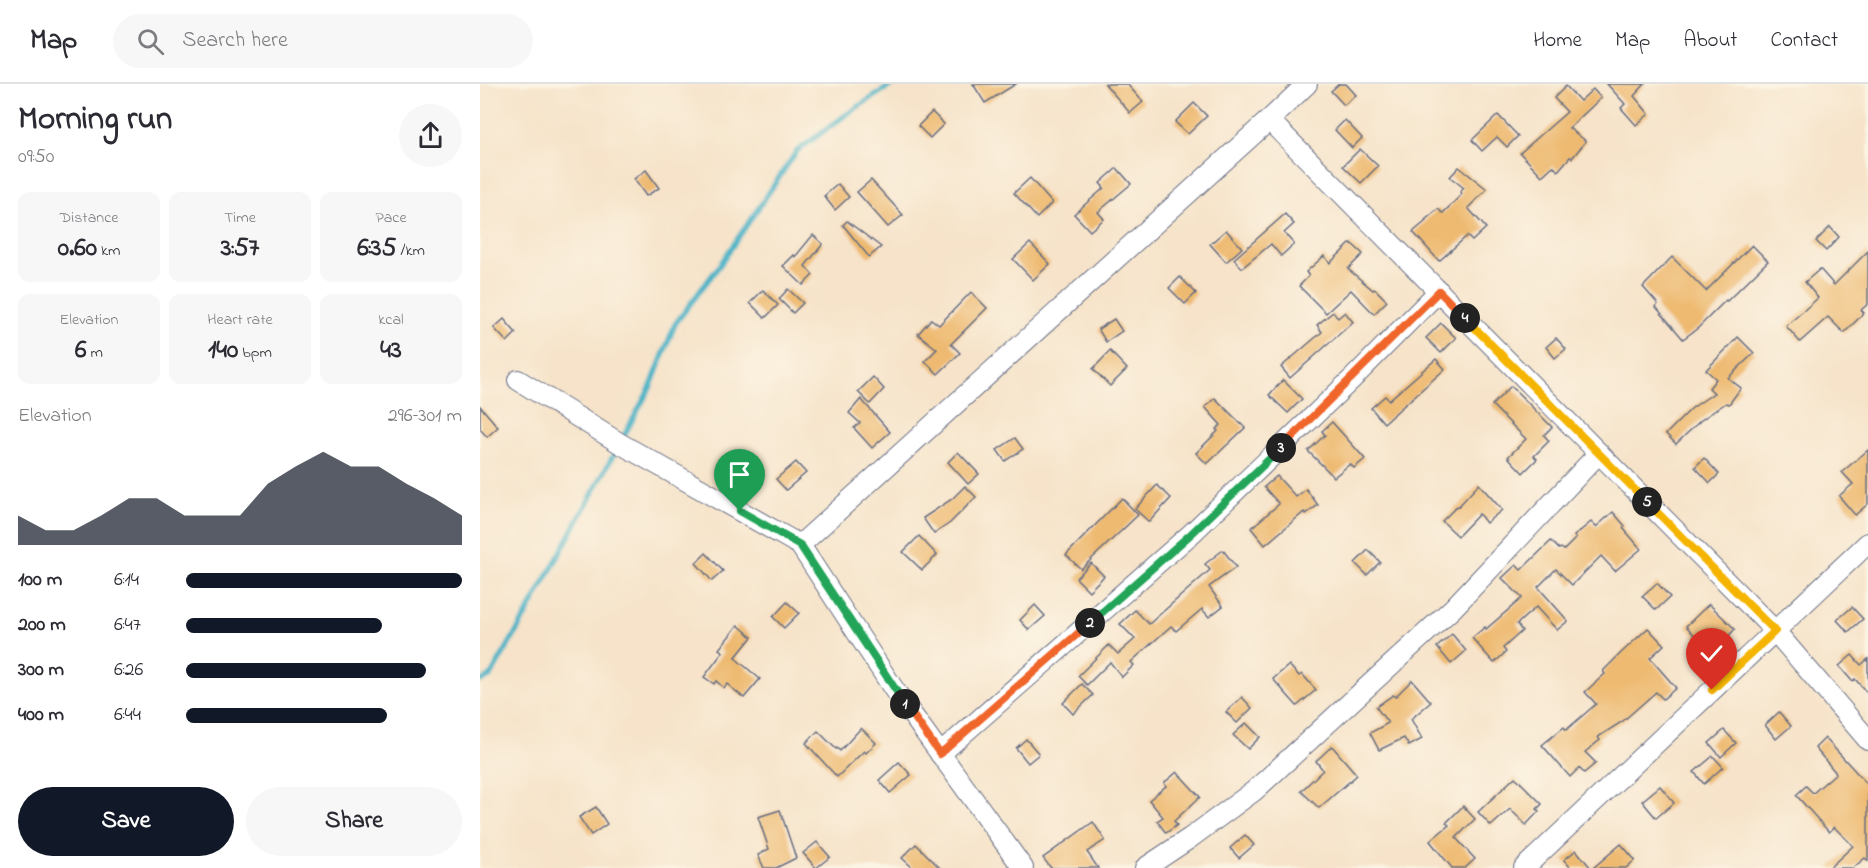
<!DOCTYPE html>
<meta charset="utf-8">
<style>
:root{--surface:#fff;--page:#f7f7f7;--text:#2b2b33;--muted:#7c7c81;--line:#e1e1e2;--accent:#111827}
body{margin:0;font-family:"Indie Flower",sans-serif;background:var(--page);color:var(--text);height:100vh;display:flex;flex-direction:column;font-size:22px;white-space:nowrap}
*{box-sizing:border-box;margin:0}
p{font-size:20px;color:var(--muted)}
.icon{flex:none;width:33px;height:33px;fill:none;stroke:currentColor;stroke-width:2;stroke-linecap:round;stroke-linejoin:round}
.map{position:relative;flex:1;overflow:hidden}
.details{display:flex;flex-direction:column;background:var(--surface);width:480px}
.details>*{flex:none}
.pin{position:absolute;display:grid;place-items:center;width:51px;height:51px;color:#fff;margin:-62px -26px;border-radius:50% 50% 50% 0;rotate:-45deg;box-shadow:0 0 6px #0007}
.pin .icon{rotate:45deg}
.km{position:absolute;width:30px;height:30px;margin:-15px;border-radius:50%;background:#222;color:#fff;font-size:16px;line-height:30px;text-align:center}
.round{display:grid;place-items:center;flex:none;width:63px;height:63px;border-radius:32px;background:var(--page)}
.overview{display:flex;align-items:center;justify-content:space-between;height:102px;padding:0 18px}
h1{font-size:33px;font-weight:700;line-height:45px}
.stats{display:grid;grid-template-columns:repeat(3,1fr);gap:9px;height:102px;padding:6px 18px}
.stats div{display:grid;align-content:center;border-radius:12px;background:var(--page);text-align:center}
.stats b{font-size:26px;font-weight:700}
.stats small{font-size:16px;font-weight:400}
.stats p{font-size:16px}
.chart{height:168px;padding:12px 18px}
.chart p{display:flex;justify-content:space-between}
.chart svg{width:100%;height:108px;margin-top:6px;fill:var(--accent);opacity:.7}
.button{display:flex;gap:12px;margin-top:auto;padding:12px 18px}
.button a{flex:1;height:69px;border-radius:36px;background:var(--accent);color:#fff;font-size:24px;font-weight:700;line-height:69px;text-align:center}
.button a+a{background:var(--page);color:var(--text)}
ul{padding:0 18px;list-style:none;font-size:20px}
li{display:grid;grid-template-columns:96px 72px 1fr;align-items:center;height:45px}
li i{height:15px;border-radius:8px;background:var(--accent)}
header{display:flex;align-items:center;gap:36px;box-sizing:border-box;height:84px;padding:0 30px;background:var(--surface);border-bottom:2px solid var(--line)}
header strong{font-size:28px}
nav{display:flex;gap:33px;margin-inline-start:auto;font-size:21px}
.search{width:420px;height:54px;background:var(--page);display:flex;align-items:center;gap:15px;box-sizing:border-box;padding:0 21px;border-radius:33px;color:var(--muted);font-size:22px}
main{display:flex;flex:1;min-height:0}
.map>svg:first-child{display:block}
</style>
<header>
<strong>Map</strong>
<div class="search"><svg class="icon" aria-label="search" viewBox="0 0 24 24"><circle cx="10" cy="10" r="6"/><path d="M15 15l6 6"/></svg>Search here</div>
<nav><a>Home</a><a>Map</a><a>About</a><a>Contact</a></nav>
</header>
<main>
<section class="details">
<div class="overview"><div><h1>Morning run</h1><p>09:50</p></div><a class="round"><svg class="icon" aria-label="share" viewBox="0 0 24 24"><path d="M12 15V3M7 8l5-5 5 5M5 13v7h14v-7"/></svg></a></div>
<div class="stats">
<div><p>Distance</p><b>0.60<small> km</small></b></div>
<div><p>Time</p><b>3:57</b></div>
<div><p>Pace</p><b>6:35<small> /km</small></b></div>
</div>
<div class="stats">
<div><p>Elevation</p><b>6<small> m</small></b></div>
<div><p>Heart rate</p><b>140<small> bpm</small></b></div>
<div><p>kcal</p><b>43</b></div>
</div>
<div class="chart"><p><span>Elevation</span>296–301 m</p>
<svg viewBox="0 0 160 44" preserveAspectRatio="none"><path d="M0 44V32L10 38L20 38L30 32L40 25L50 25L60 32L70 32L80 32L90 19L100 12L110 6L120 12L130 12L140 19L150 25L160 32V44z"/></svg>
</div>
<ul>
<li><b>100 m</b>6:14<i style="width:100%"></i></li>
<li><b>200 m</b>6:47<i style="width:71%"></i></li>
<li><b>300 m</b>6:26<i style="width:87%"></i></li>
<li><b>400 m</b>6:44<i style="width:73%"></i></li>
</ul>
<div class="button"><a>Save</a><a>Share</a></div>
</section>
<div class="map">
<svg width="1388" height="784" viewBox="0 0 1388 784">
<rect width="100%" height="100%" fill="#fcf5e5"/>
<filter id="ink" filterUnits="userSpaceOnUse"><feTurbulence type="fractalNoise" baseFrequency=".0167" numOctaves="2"/><feDisplacementMap in="SourceGraphic" scale="12" xChannelSelector="R" yChannelSelector="G"/><feConvolveMatrix kernelMatrix="1 2 1 2 8 2 1 2 1" color-interpolation-filters="sRGB"/></filter>
<filter id="wash" filterUnits="userSpaceOnUse"><feTurbulence type="fractalNoise" baseFrequency=".008" numOctaves="4" result="noise"/><feDisplacementMap in="SourceGraphic" scale="24" xChannelSelector="R" yChannelSelector="G"/><feGaussianBlur stdDeviation="1.35" result="paint"/><feColorMatrix in="noise" values="0 0 0 0 0 0 0 0 0 0 0 0 0 0 0 0 0 1.4 0 .05"/><feComposite in="paint" operator="in"/></filter>
<g filter="url(#wash)">
<rect width="100%" height="100%" fill="#f6e3c9"/>
<g fill="none" stroke-linecap="round" stroke-linejoin="round">
<polyline stroke="#49b3c7" stroke-width="5" points="0,597 10,593 49,526 171,302 195,240 239,182 317,67 367,30 413,0"/>
</g>
<g id="blocks">
<g fill="#eeba71">
<polygon points="493,0 536,0 505,19"/>
<polygon points="625,0 647,0 663,18 650,29"/>
<polygon points="859,0 866,0 876,11 864,21 851,7"/>
<polygon points="1127,0 1165,0 1154,12 1169,30 1156,41 1141,24 1145,20"/>
<polygon points="1086,2 1100,17 1113,5 1121,14 1089,44 1106,57 1092,74 1090,73 1078,87 1073,82 1062,92 1040,69 1087,28 1074,14"/>
<polygon points="714,19 727,32 708,50 695,38"/>
<polygon points="452,28 464,40 450,54 438,42"/>
<polygon points="1018,31 1038,52 1027,63 1017,53 1002,67 992,56"/>
<polygon points="865,36 882,54 872,64 855,46"/>
<polygon points="880,65 898,82 881,99 863,82"/>
<polygon points="979,83 1007,105 988,124 1006,144 992,157 987,152 959,177 933,148 946,137 945,136 958,125 963,129 982,110 980,108 984,104 970,93"/>
<polygon points="637,84 651,100 618,128 624,135 610,147 594,130 624,104 620,99"/>
<polygon points="166,86 179,104 166,112 154,95"/>
<polygon points="550,94 572,119 557,134 534,109"/>
<polygon points="391,96 423,131 408,143 377,108"/>
<polygon points="358,100 369,113 355,126 344,112"/>
<polygon points="805,130 814,140 804,149 814,160 801,172 791,160 762,184 754,175"/>
<polygon points="367,137 401,163 389,173 363,141"/>
<polygon points="1350,143 1359,153 1346,167 1336,157"/>
<polygon points="746,146 762,164 746,178 730,160"/>
<polygon points="333,151 343,160 325,182 333,191 323,201 303,182 314,171 315,173"/>
<polygon points="550,159 570,180 553,196 533,175"/>
<polygon points="871,159 883,170 868,185 893,206 895,205 907,217 894,230 871,206 846,229 819,202 829,192 826,188 844,172 850,179"/>
<polygon points="1272,161 1288,177 1247,217 1246,216 1218,244 1203,255 1176,223 1178,220 1163,203 1192,173 1226,207"/>
<polygon points="1388,167 1388,220 1381,226 1384,229 1364,249 1348,233 1320,258 1306,242 1338,214 1325,198 1340,185 1354,201"/>
<polygon points="700,193 716,209 705,220 689,204"/>
<polygon points="308,205 323,219 313,229 299,215"/>
<polygon points="283,206 298,221 285,234 270,219"/>
<polygon points="491,208 507,224 471,260 480,269 458,290 445,277 457,265 438,250 451,235 459,241"/>
<polygon points="853,228 858,234 865,228 873,238 810,294 801,283 842,248 837,241"/>
<polygon points="24,235 36,249 27,258 14,244"/>
<polygon points="634,235 642,247 626,258 618,245"/>
<polygon points="961,239 976,254 961,269 946,254"/>
<polygon points="1258,253 1274,269 1248,294 1261,304 1249,320 1246,319 1221,336 1196,360 1186,350 1212,324 1234,309 1229,304 1236,295 1226,286"/>
<polygon points="1076,254 1086,265 1075,274 1066,263"/>
<polygon points="630,267 647,285 630,302 613,285"/>
<polygon points="956,275 965,285 904,339 891,324 905,312 909,316"/>
<polygon points="393,293 404,305 390,320 378,308"/>
<polygon points="803,296 822,315 808,329 789,311"/>
<polygon points="1031,302 1072,343 1064,351 1069,357 1054,372 1057,375 1043,389 1028,373 1046,355 1012,321"/>
<polygon points="735,314 765,344 727,380 716,369 738,347 736,345 741,341 725,323"/>
<polygon points="381,315 410,348 392,364 374,344 380,339 369,329"/>
<polygon points="0,322 18,343 7,353 0,345"/>
<polygon points="852,338 885,375 874,384 870,380 854,393 828,367 845,351 842,347"/>
<polygon points="535,354 543,365 525,377 517,366"/>
<polygon points="1388,366 1388,420 1375,431 1359,412 1373,400 1362,388"/>
<polygon points="478,368 499,390 488,400 468,378"/>
<polygon points="1224,374 1239,390 1230,399 1215,383"/>
<polygon points="316,378 326,389 306,406 296,395"/>
<polygon points="797,392 816,413 826,405 838,421 826,430 824,428 785,461 771,444 799,420 784,403"/>
<polygon points="999,400 1022,426 1006,439 999,430 978,452 962,437 977,422 978,423"/>
<polygon points="677,401 691,414 669,438 655,425"/>
<polygon points="485,402 496,413 470,439 454,450 443,434 472,415"/>
<polygon points="642,414 658,431 601,485 586,471"/>
<polygon points="1133,428 1145,442 1143,444 1161,465 1135,487 1121,472 1092,501 1076,485 1058,503 1088,537 1077,546 1056,523 1037,540 1042,547 1023,564 1026,568 1014,579 992,554 1005,543 1006,545 1042,514 1022,494 1036,481 1041,486 1071,457 1079,465 1081,464 1084,466 1096,454 1094,452 1111,438 1116,443"/>
<polygon points="439,452 457,471 442,486 423,468"/>
<polygon points="743,466 756,483 729,503 743,522 729,533 722,525 696,547 691,542 651,578 654,581 642,593 630,578 607,601 598,592 629,561 638,570 655,555 640,540 655,526 669,540 730,486 725,480"/>
<polygon points="888,466 900,478 887,491 875,479"/>
<polygon points="226,469 243,487 232,497 216,479"/>
<polygon points="611,479 624,492 609,507 596,494"/>
<polygon points="1177,499 1190,513 1176,526 1162,512"/>
<polygon points="307,518 319,529 304,544 293,533"/>
<polygon points="1229,520 1255,545 1241,560 1227,547 1219,556 1206,542"/>
<polygon points="555,521 565,532 549,546 540,536"/>
<polygon points="1372,523 1383,535 1368,548 1357,536"/>
<polygon points="258,541 272,553 255,574 280,595 264,614 247,600 244,604 236,597 234,600 224,593 243,568 239,565"/>
<polygon points="1168,544 1184,561 1170,574 1196,604 1183,615 1176,608 1143,637 1118,653 1120,656 1105,668 1116,679 1104,689 1099,684 1090,693 1062,661 1084,643 1086,646 1116,620 1105,608 1125,590 1123,587 1141,569"/>
<polygon points="972,550 986,567 971,580 957,563"/>
<polygon points="1372,571 1381,581 1388,575 1388,610 1375,595 1372,597 1359,582"/>
<polygon points="809,581 819,592 822,590 836,606 817,622 793,595"/>
<polygon points="932,596 951,618 931,635 942,655 929,662 924,654 899,666 890,649 908,639 896,623 913,611 915,613"/>
<polygon points="602,600 613,611 593,630 583,619"/>
<polygon points="762,613 772,624 757,639 746,628"/>
<polygon points="1299,628 1311,642 1296,655 1285,641"/>
<polygon points="766,639 780,653 768,665 753,651"/>
<polygon points="381,644 396,659 386,669 384,667 357,693 326,659 338,647 356,665 357,664 360,667"/>
<polygon points="1244,646 1256,659 1241,673 1229,659"/>
<polygon points="1345,654 1388,701 1388,777 1385,774 1373,784 1349,784 1373,762 1354,743 1349,748 1316,711 1326,702 1333,709 1356,689 1335,664"/>
<polygon points="546,655 559,670 548,679 536,664"/>
<polygon points="852,662 877,691 839,724 821,707 843,686 836,677"/>
<polygon points="1233,672 1243,683 1224,700 1214,688"/>
<polygon points="419,678 431,691 410,709 399,696"/>
<polygon points="697,688 720,713 694,737 697,741 686,749 677,737 683,733 669,716 686,702 684,699"/>
<polygon points="1035,693 1062,720 1057,725 1059,727 1046,741 1030,725 1011,742 998,728"/>
<polygon points="1180,702 1194,719 1176,734 1162,717"/>
<polygon points="983,722 995,735 976,754 995,775 985,784 972,784 950,757 969,741 966,739"/>
<polygon points="116,723 127,740 111,751 99,733"/>
<polygon points="300,726 316,774 296,784 284,784 278,771 289,765 278,733"/>
<polygon points="613,738 625,756 607,768 618,784 571,784 563,774"/>
<polygon points="765,751 774,761 759,774 750,764"/>
<polygon points="337,758 350,773 336,784 323,769"/>
<polygon points="436,760 460,784 433,784 422,774"/>
<polygon points="1141,760 1155,776 1146,784 1113,784"/>
<polygon points="1096,766 1111,784 1091,784 1084,776"/>
</g>
</g>
</g>
<g filter="url(#ink)">
<use href="#blocks" fill-opacity="0" stroke="#686e83" stroke-width="1.5"/>
<g fill="none" stroke-linecap="round" stroke-linejoin="round">
<defs>
<g id="minor">
<polyline points="789,36 1295,547 1388,656"/>
<polyline points="38,296 141,360 320,461 415,607 543,784"/>
<polyline points="320,461 789,36 827,0"/>
<polyline points="460,670 712,449 874,293 959,207"/>
<polyline points="665,784 710,754 774,707 973,524 1119,369"/>
<polyline points="1044,784 1388,459"/>
</g>
</defs>
<use href="#minor" stroke="#686e83" stroke-width="22"/>
<use href="#minor" stroke="#fff" stroke-width="20"/>
</g>
</g>
<g fill="none" stroke-linecap="round" stroke-linejoin="round" filter="url(#ink)">
<defs>
<polyline id="split-1" points="260,427 320,461 425,620"/>
<polyline id="split-2" points="425,620 460,670 610,539"/>
<polyline id="split-3" points="610,539 712,449 801,364"/>
<polyline id="split-4" points="801,364 959,207 985,234"/>
<polyline id="split-5" points="985,234 1167,418"/>
<polyline id="split-6" points="1167,418 1295,547 1232,606"/>
</defs>
<use href="#split-1" stroke="#fff" stroke-width="12"/>
<use href="#split-2" stroke="#fff" stroke-width="12"/>
<use href="#split-3" stroke="#fff" stroke-width="12"/>
<use href="#split-4" stroke="#fff" stroke-width="12"/>
<use href="#split-5" stroke="#fff" stroke-width="12"/>
<use href="#split-6" stroke="#fff" stroke-width="12"/>
<use href="#split-1" stroke="#22a559" stroke-width="8"/>
<use href="#split-2" stroke="#f0652b" stroke-width="8"/>
<use href="#split-3" stroke="#22a559" stroke-width="8"/>
<use href="#split-4" stroke="#f0652b" stroke-width="8"/>
<use href="#split-5" stroke="#f5b400" stroke-width="8"/>
<use href="#split-6" stroke="#f5b400" stroke-width="8"/>
</g>
</svg>
<div class="pin" style="left:260px;top:427px;background:#1e9e55"><svg class="icon" aria-label="arrive" viewBox="0 0 24 24"><path d="M6 21V4h12l-3 4 3 4H6"/></svg></div>
<div class="pin" style="left:1232px;top:606px;background:#d93025"><svg class="icon" aria-label="check" viewBox="0 0 24 24"><path d="M5 12l5 5 9-10"/></svg></div>
<b class="km" style="left:425px;top:620px">1</b>
<b class="km" style="left:610px;top:539px">2</b>
<b class="km" style="left:801px;top:364px">3</b>
<b class="km" style="left:985px;top:234px">4</b>
<b class="km" style="left:1167px;top:418px">5</b>
</div>
</main>
